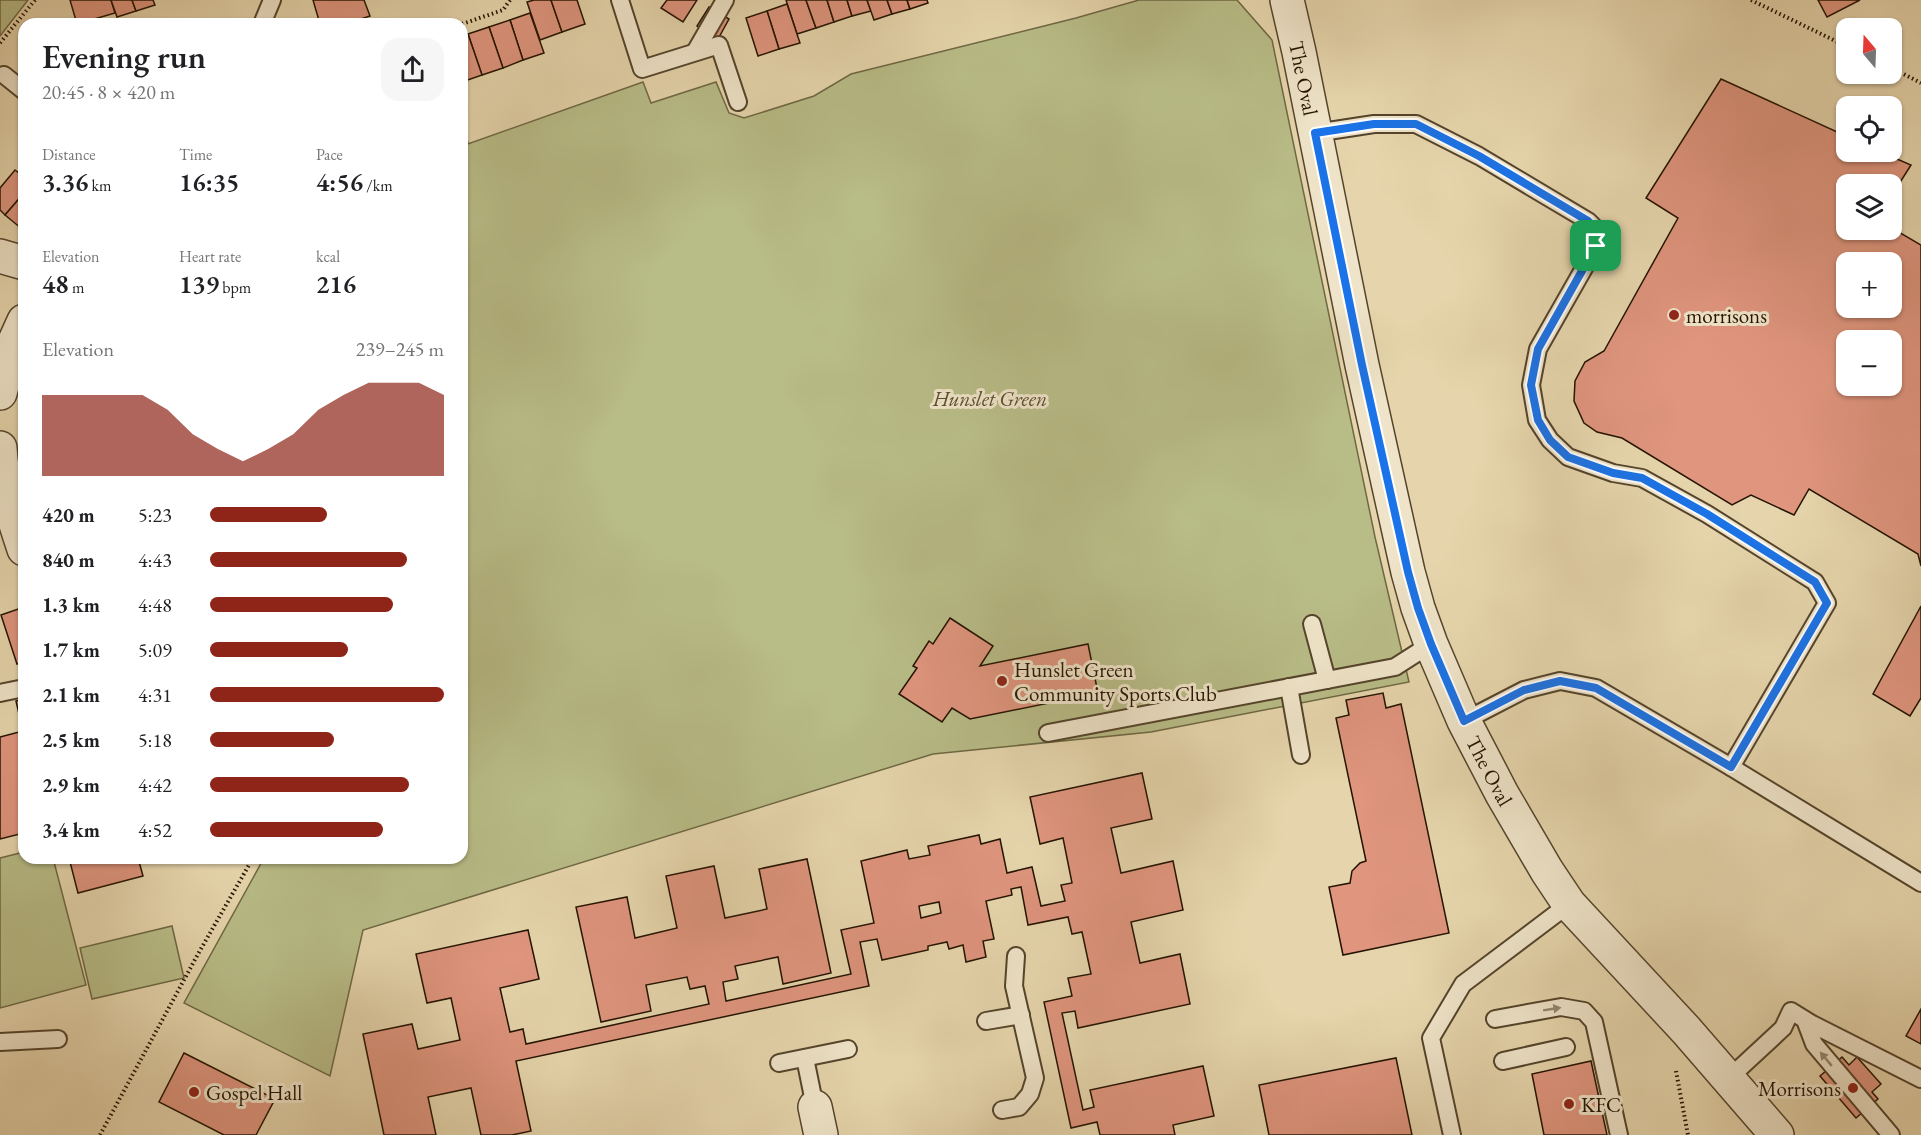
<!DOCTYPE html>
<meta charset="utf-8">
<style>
:root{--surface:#fff;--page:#f6f6f6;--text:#202124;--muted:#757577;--accent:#8f2418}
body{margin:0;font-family:"EB Garamond",serif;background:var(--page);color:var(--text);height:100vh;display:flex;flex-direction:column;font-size:22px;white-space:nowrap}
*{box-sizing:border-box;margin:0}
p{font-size:20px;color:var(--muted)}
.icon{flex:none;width:33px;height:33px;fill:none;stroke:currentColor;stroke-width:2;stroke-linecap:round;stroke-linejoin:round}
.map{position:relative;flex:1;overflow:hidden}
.side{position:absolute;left:18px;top:18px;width:450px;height:846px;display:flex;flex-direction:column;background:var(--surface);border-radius:18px;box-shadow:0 2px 4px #0004}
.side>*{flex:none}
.needle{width:39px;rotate:341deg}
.tools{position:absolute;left:1836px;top:18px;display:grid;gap:12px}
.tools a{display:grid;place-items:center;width:66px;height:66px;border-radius:12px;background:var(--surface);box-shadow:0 2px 4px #0004;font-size:30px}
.pin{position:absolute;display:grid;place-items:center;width:51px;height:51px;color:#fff;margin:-26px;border-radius:12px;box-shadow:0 3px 9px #0006}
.round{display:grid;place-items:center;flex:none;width:63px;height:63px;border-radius:18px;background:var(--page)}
.headline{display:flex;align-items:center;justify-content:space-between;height:102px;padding:0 24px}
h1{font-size:33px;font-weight:600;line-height:45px}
.stats{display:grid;grid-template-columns:repeat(3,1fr);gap:9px;height:102px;padding:6px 24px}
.stats div{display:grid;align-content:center}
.stats b{font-size:26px;font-weight:600}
.stats small{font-size:16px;font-weight:400}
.stats p{font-size:16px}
.chart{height:168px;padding:12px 24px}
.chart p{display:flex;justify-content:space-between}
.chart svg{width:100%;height:108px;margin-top:6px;fill:var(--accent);opacity:.7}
ul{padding:0 24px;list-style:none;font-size:20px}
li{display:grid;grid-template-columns:96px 72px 1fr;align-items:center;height:45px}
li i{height:15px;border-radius:8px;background:var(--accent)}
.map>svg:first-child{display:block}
</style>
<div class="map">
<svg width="1921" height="1135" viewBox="0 0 1921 1135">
<rect width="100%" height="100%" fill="#e6d5ac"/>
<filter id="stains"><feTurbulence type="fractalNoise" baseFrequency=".00333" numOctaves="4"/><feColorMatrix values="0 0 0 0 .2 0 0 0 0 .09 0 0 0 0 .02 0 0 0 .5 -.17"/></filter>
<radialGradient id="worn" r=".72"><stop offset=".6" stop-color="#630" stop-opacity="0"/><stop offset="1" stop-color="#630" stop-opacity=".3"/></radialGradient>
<g fill="#b8bc87" stroke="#6e6844" stroke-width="1.5">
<polygon points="0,0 28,0 0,36"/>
<polygon points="1139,0 1237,0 1272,40 1375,537 1409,682 1151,732 933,754 363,930 330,1076 184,1003 264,858 462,858 462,146 643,82 651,103 716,82 729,113 744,118 814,96 851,74 1076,18"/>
<polygon points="24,852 24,858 53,858 86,985 0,1008 0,858"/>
<polygon points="172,926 184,978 92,999 80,948"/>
</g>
<g fill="#df957e" stroke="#231300" stroke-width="1.5" fill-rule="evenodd">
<polygon points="70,0 111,0 115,13 77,24"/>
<polygon points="111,0 132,0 136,11 117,17"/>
<polygon points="132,0 153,0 155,5 136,11"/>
<polygon points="313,0 364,0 370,16 346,24 320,24"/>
<polygon points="534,0 551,0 562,32 540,40 527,2"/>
<polygon points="551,0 577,0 585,24 562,32"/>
<polygon points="667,0 697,0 683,22 661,8"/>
<polygon points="786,0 806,0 816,28 797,34"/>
<polygon points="806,0 827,0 834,22 816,28"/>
<polygon points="827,0 847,0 852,16 834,22"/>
<polygon points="847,0 867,0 871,11 852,16"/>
<polygon points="867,0 887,0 892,14 874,20"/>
<polygon points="887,0 907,0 910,9 892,14"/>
<polygon points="907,0 927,0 928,3 910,9"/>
<polygon points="1818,0 1860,0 1827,17"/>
<polygon points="787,4 800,43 779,49 767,11"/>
<polygon points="709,7 729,19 718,39 697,26"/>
<polygon points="767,11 779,49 758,56 746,18"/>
<polygon points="530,13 544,53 523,60 510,20"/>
<polygon points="510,20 523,60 503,68 489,27"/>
<polygon points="489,27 503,68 482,75 468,34"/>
<polygon points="468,34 482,75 462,82 462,36"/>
<path d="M1721 79 1846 136V152H1881L1911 165 1892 195V184H1846V230H1892V228L1921 245V566L1918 554 1809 489 1794 515 1751 495 1732 505 1622 438 1597 432 1584 423 1574 401 1575 381 1585 362 1604 351 1678 218 1646 198ZM1846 262H1892V308H1846ZM1846 340H1892V386H1846Z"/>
<polygon points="15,170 24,177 24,193 5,215 0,210 0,188"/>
<polygon points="24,193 24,226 22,229 5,215"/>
<polygon points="1921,606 1921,698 1910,716 1873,694"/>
<polygon points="24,607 24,662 17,664 1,615"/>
<polygon points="950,618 993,646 980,666 1088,644 1098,693 970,719 952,708 942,722 899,694 917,668 913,666 929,641 933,644"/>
<polygon points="1383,693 1386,708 1401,704 1449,933 1343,955 1329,887 1350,883 1352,871 1360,863 1366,861 1336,718 1349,715 1346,700"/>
<polygon points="24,699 24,833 0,839 0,737 23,731 16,701"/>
<path d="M1142 773 1152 819 1111 828 1121 873 1173 861 1183 910 1131 922 1140 963 1180 954 1190 1004 1078 1028 1075 1011 1062 1013 1083 1110 1094 1107 1090 1090 1203 1066 1214 1116 1173 1125 1175 1135H1100L1097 1122 1071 1128 1044 1002 1072 996 1068 978 1091 974 1082 932 1072 934 1068 917 1028 925 1021 887 1011 889 1012 895 986 901 994 939 983 941 986 957 966 962 963 945 949 949 947 942 928 946V950L882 960 877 939 860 942 869 986 516 1061 531 1131 512 1135H481L471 1088 428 1097 436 1135H384L363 1034 412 1024 418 1049 460 1040 451 998 427 1003 416 954 528 930 539 979 500 988 510 1032 523 1029 526 1044 709 1004 705 986 690 989 687 977 646 985 651 1011 601 1022 576 907 627 897 635 938 677 928 666 876 714 866 725 918 767 909 759 869 807 859 831 973 783 984 778 957 735 966 738 979 723 982 726 1001 851 974 841 930 874 923 861 861 907 850 909 859 930 855 928 846 979 835 981 844 1000 839 1007 873 1032 867 1041 906 1065 901 1061 885 1072 883 1063 838 1040 844 1030 797ZM939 902 941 913 921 918 919 906Z"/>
<polygon points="69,858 138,858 143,876 78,893"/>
<polygon points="1921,1009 1921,1044 1906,1036"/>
<polygon points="184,1053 275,1099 256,1135 224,1135 159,1102"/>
<polygon points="1842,1057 1849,1065 1857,1057 1881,1084 1872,1092 1878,1099 1856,1118 1820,1076"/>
<polygon points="1396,1058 1412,1135 1269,1135 1259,1085"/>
<polygon points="1591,1061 1607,1135 1544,1135 1532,1074"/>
</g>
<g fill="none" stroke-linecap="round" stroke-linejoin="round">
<defs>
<g id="service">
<polyline points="620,0 642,69 719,45 738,102"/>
<polyline points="262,24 272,0"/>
<polyline points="695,52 725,0"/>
<polyline points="4,75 24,91"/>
<polyline points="1315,133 1374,124 1416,124 1479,156 1588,221 1595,228 1599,237 1596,247 1538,349 1531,385 1537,420 1550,440 1568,457 1613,473 1642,478 1707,514 1815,582 1827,603 1731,767"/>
<polyline points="1312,624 1327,680"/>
<polyline points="1289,687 1301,755"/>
<polyline points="0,693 24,688"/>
<polyline points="1464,721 1524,690 1560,681 1596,688 1731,767 1921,883"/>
<polyline points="1048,733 1395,667 1431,644"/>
<polyline points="1495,1019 1561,1007 1584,1011 1594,1022 1619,1135"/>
<polyline points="1805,1020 1814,1044 1891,1135"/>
<polyline points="986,1021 1021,1015"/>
<polyline points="0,1042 58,1039"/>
<polyline points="805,1058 815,1107"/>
<polyline points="1503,1061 1566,1047"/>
<polyline points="779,1063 848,1049"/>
<polyline points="1728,1079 1783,1028 1791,1011 1812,1024 1921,1079"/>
<polyline points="1002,1110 1019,1107 1030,1094 1035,1078 1014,986 1016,956"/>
<polyline points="1452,1135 1431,1038 1463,984 1569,904"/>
</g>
<g id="minor">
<polyline points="0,256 24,263"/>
<polyline points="0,393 14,343 24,321"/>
<path d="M0 448C2 483 13 516 24 549"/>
<polyline points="815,1107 821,1135"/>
</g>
<g id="tertiary">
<path id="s1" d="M1287 0 1299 52 1362 365 1408 572 1418 608 1431 644 1464 721 1502 794 1547 871 1569 904 1686 1030 1777 1135"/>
</g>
</defs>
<use href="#service" stroke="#54442b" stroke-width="20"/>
<use href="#minor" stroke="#54442b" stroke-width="36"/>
<use href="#tertiary" stroke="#54442b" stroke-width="36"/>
<g stroke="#231300" stroke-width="4" stroke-dasharray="1.5 3" stroke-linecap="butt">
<polyline points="1751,0 1846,46"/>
<polyline points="462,24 503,10 510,0"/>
<polyline points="0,43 35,0"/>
<polyline points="1892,68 1921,83"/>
<polyline points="462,129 467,144"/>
<polyline points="1676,1071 1688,1135"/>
<polyline points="100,1135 198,954 253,858"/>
</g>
<use href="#service" stroke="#efe4c9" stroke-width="16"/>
<use href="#minor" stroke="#efe4c9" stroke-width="33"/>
<use href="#tertiary" stroke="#efe4c9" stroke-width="33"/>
</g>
<defs><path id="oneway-solid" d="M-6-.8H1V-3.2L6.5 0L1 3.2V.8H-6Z" transform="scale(1.5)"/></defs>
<g fill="#93866f">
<use href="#oneway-solid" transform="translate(1552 1009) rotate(-9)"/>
<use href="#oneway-solid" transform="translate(1826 1059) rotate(-130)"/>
</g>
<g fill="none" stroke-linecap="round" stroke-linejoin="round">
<defs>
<polygon id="route" points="1374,124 1416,124 1479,156 1588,221 1595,228 1599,237 1596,246 1538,349 1531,385 1538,420 1550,440 1568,457 1613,473 1642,478 1707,514 1815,582 1827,603 1731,767 1596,688 1560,681 1524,690 1464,721 1431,644 1418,608 1408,572 1362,365 1315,133"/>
</defs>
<use href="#route" stroke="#fff" stroke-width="12"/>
<use href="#route" stroke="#1a73e8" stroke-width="8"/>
</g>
<g fill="#8f2418" stroke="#efe4c9" stroke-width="2">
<circle cx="1674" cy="315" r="6"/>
<circle cx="1002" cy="681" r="6"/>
<circle cx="1853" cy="1088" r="6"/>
<circle cx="194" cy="1092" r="6"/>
<circle cx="1569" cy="1104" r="6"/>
</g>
<g text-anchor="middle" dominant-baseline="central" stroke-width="6" stroke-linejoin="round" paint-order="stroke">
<g font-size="21" fill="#231300" stroke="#efe4c9">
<text stroke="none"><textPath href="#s1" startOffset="80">The Oval</textPath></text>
<text stroke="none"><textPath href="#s1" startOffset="800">The Oval</textPath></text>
</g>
<g font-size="21" fill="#231300" stroke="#efe4c9" text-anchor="start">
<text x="1686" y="315">morrisons</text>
<text x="1014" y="669">Hunslet Green<tspan x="1014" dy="24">Community Sports Club</tspan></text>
<text x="1841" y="1088" text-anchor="end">Morrisons</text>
<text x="206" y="1092">Gospel Hall</text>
<text x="1581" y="1104">KFC</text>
</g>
<g font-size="21" font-style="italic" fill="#574e2f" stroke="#efe4c9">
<text x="990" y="398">Hunslet Green</text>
</g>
</g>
<rect width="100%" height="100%" filter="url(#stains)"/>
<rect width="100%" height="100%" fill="url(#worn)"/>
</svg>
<div class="tools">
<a><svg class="needle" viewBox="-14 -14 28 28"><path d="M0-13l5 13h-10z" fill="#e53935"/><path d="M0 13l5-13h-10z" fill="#757577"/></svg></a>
<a><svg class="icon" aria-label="locate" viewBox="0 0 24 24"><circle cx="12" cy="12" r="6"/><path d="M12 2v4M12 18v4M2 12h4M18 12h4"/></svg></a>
<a><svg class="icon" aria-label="layers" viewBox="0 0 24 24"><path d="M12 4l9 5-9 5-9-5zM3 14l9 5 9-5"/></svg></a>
<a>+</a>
<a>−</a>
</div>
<div class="pin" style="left:1596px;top:246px;background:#1e9e55"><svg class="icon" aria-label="arrive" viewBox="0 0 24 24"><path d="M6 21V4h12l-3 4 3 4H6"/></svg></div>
<section class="side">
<div class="headline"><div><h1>Evening run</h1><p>20:45 · 8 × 420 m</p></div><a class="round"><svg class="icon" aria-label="share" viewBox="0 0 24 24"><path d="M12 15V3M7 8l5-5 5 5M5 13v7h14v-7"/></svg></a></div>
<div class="stats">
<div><p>Distance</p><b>3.36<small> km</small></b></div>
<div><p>Time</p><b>16:35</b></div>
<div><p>Pace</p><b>4:56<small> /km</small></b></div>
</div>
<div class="stats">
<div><p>Elevation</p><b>48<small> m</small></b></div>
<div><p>Heart rate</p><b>139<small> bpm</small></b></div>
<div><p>kcal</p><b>216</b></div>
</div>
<div class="chart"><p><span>Elevation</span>239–245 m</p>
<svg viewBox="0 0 160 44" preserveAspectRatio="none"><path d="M0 44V11L10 11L20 11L30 11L40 11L50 17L60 27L70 33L80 38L90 33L100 27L110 17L120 11L130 6L140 6L150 6L160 11V44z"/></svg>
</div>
<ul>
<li><b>420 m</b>5:23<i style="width:50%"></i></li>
<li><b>840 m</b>4:43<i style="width:84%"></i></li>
<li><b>1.3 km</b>4:48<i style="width:78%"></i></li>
<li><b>1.7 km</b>5:09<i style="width:59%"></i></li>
<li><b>2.1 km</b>4:31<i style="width:100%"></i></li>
<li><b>2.5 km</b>5:18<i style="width:53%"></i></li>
<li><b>2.9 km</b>4:42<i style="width:85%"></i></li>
<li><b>3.4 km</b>4:52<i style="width:74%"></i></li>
</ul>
</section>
</div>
